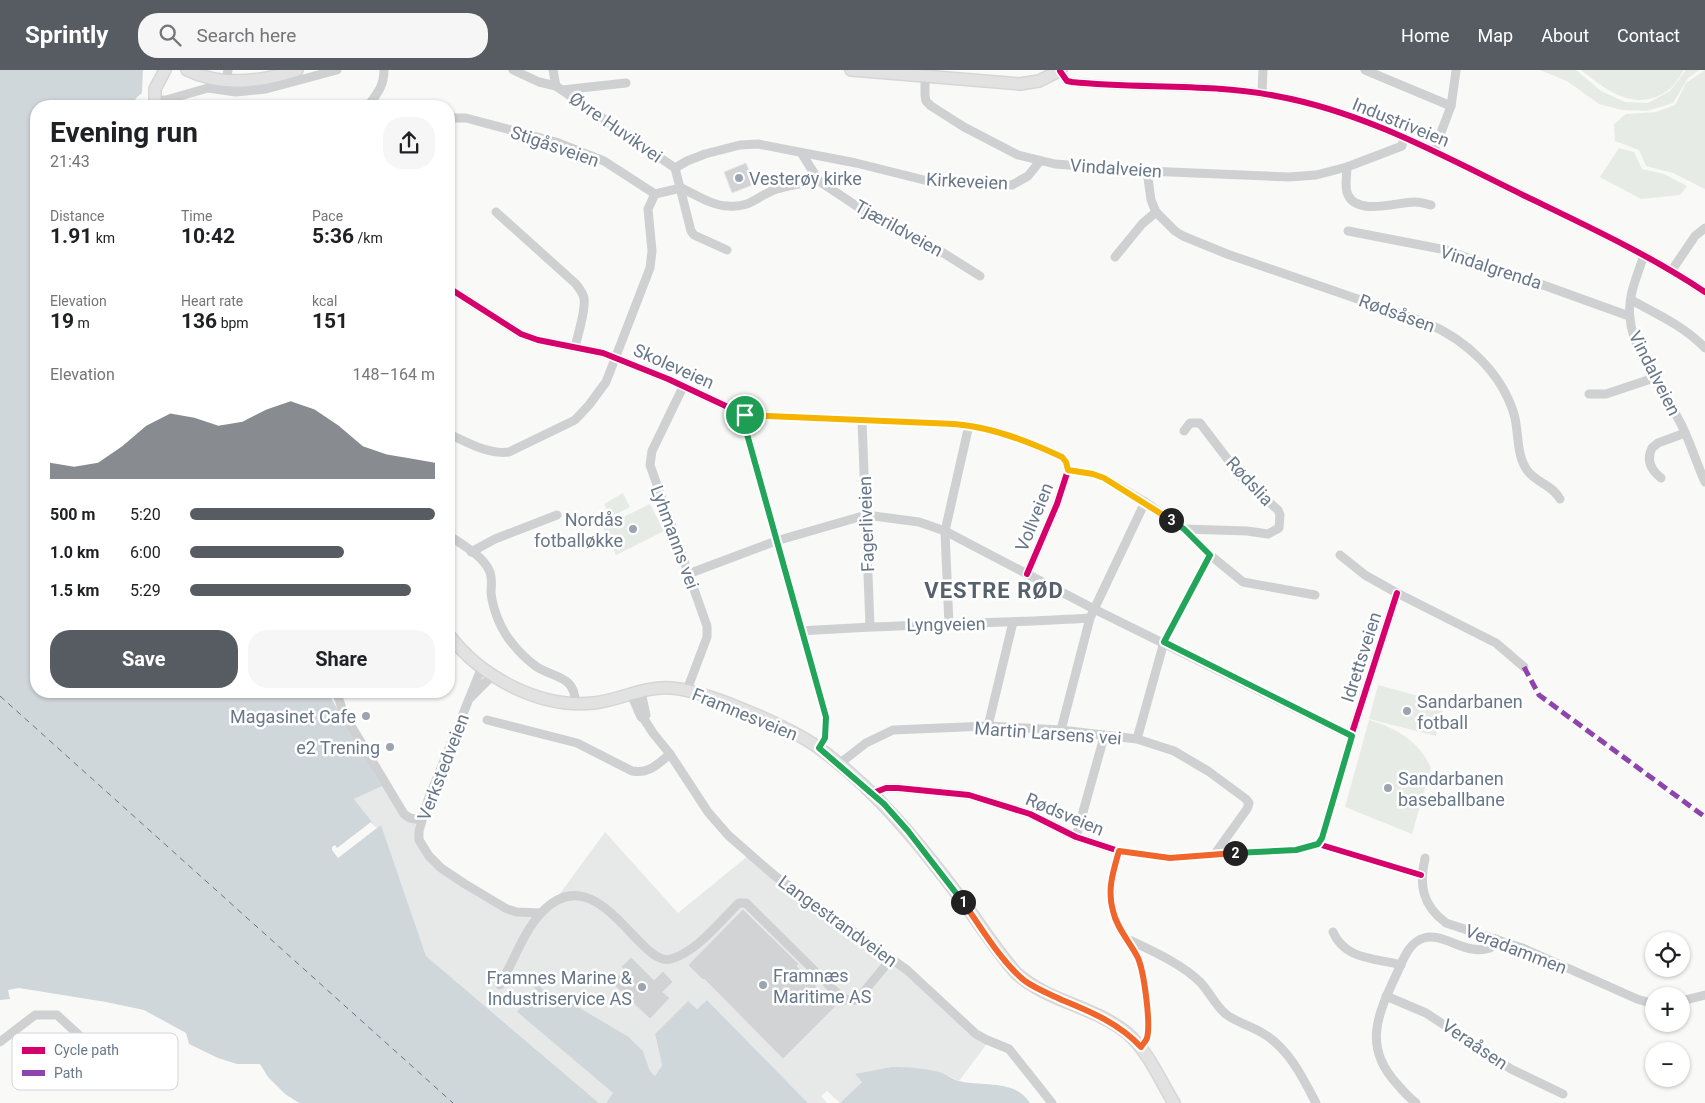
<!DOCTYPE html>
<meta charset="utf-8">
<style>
:root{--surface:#fff;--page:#f6f6f6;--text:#202124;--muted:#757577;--accent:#575c63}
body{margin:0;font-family:Roboto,sans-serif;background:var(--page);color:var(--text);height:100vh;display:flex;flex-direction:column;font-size:19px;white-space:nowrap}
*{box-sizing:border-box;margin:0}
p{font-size:16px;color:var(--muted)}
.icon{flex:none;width:28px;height:28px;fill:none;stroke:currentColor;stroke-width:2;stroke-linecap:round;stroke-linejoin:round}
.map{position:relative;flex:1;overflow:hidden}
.sheet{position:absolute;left:30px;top:30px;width:425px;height:598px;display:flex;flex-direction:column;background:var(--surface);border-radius:20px;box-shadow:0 1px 4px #0004}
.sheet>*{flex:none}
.buttons{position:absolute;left:1645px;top:862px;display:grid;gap:10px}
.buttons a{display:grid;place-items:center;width:45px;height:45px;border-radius:50%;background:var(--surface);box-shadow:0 1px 4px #0004;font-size:25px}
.pin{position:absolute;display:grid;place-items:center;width:42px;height:42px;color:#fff;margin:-21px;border:2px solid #fff;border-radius:50%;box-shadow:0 1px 5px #0007}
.km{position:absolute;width:25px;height:25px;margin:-12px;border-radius:50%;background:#222;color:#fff;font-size:14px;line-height:25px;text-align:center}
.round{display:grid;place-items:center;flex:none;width:52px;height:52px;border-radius:20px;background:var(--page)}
.overview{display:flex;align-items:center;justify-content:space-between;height:85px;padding:0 20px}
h1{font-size:28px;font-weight:700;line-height:38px}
.metrics{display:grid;grid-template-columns:repeat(3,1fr);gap:8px;height:85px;padding:5px 20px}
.metrics div{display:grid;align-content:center}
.metrics b{font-size:21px;font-weight:700}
.metrics small{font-size:14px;font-weight:400}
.metrics p{font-size:14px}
.chart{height:140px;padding:10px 20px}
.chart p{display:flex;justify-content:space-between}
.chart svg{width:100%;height:90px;margin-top:5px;fill:var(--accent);opacity:.7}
.cta{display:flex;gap:10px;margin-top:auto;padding:10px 20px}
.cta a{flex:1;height:58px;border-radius:20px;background:var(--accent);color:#fff;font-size:20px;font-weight:700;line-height:58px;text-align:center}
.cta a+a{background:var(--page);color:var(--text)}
ul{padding:0 20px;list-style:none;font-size:16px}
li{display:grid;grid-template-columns:80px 60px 1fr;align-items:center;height:38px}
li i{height:12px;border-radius:6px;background:var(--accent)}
header{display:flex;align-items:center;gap:30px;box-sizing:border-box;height:70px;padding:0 25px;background:var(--accent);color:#fff}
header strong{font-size:24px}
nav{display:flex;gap:28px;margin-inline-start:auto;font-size:18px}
.search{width:350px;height:45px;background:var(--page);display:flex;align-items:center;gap:12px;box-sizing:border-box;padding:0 18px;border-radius:20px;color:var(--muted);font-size:19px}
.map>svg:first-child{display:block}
</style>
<header>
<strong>Sprintly</strong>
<div class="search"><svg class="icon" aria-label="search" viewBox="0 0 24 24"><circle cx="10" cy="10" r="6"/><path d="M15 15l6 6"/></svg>Search here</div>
<nav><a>Home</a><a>Map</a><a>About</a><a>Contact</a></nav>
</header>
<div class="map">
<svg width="1705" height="1033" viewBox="0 0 1705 1033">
<rect width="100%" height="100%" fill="#f9f9f8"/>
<polygon fill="#e7e9e9" points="386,713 404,744 421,750 419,761 429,786 507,839 540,843 553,833 605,762 678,843 749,785 907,900 989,971 959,1011 942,1003 855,1004 862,1012 840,1033 827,1021 821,1026 827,1033 808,1033 707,930 697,939 688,931 655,964 662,995 655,1006 650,1001 643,981 629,967 558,925 552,930 535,910 531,914 542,927 517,942 613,1023 606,1033 599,1033 426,886 381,756 377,758 354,729"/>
<g fill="#e7ebe5">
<polygon points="1540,0 1576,0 1601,21 1625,32 1648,33 1670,21 1686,0 1699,0 1688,8 1673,33 1647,41 1622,40 1599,34 1567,11"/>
<path d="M1581 0H1684C1679 7 1674 17 1667 21 1635 43 1606 20 1581 0Z"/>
<polygon points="1705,0 1705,119 1673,103 1646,96 1639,80 1615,71 1614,54 1626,44 1656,42 1675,35 1686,13"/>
<polygon points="1619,78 1634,82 1642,99 1664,104 1687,116 1680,125 1641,129 1600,107"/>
<polygon points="623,423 630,437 611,447 604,434"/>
<polygon points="650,434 664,461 616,485 603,457"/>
<polygon points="1378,615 1444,633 1436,666 1369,649"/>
<path d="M1369 650C1396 658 1419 671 1431 698L1412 764 1345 737Z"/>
</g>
<g fill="#d0d7db">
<polygon points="0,0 143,0 142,23 136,28 133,36 36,36 36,621 327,621 382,716 354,729 377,758 381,755 426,886 599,1033 299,1033 285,1024 268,1007 260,994 237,994 218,988 189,974 186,963 144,940 106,932 19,918 8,920 10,929 0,930"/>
<polygon points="535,910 552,930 558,925 629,967 643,981 650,1001 655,1006 662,995 655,964 688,931 697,939 707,930 808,1033 606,1033 613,1023 517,942 532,923 540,928 542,927 531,914"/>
<path d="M892 997C909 997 926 998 942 1003 948 1005 953 1010 959 1011 982 1017 1016 1009 1030 1033H840L862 1012 855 1004Z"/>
</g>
<polygon fill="#f9f9f8" points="371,752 377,758 338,788 332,780 332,777 335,775 337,778"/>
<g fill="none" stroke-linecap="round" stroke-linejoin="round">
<polyline stroke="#637784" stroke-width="1" stroke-dasharray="6 5" stroke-linecap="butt" points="0,626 453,1033"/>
</g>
<g fill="#d2d3d4" stroke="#e8e8e8">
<polygon points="746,93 755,114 732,123 724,102"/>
<polygon points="743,839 799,894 797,896 836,936 783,989 704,909 703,910 688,895"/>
<polygon points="631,887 654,910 663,901 673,912 663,922 670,928 650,949 612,913 624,900 621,897"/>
</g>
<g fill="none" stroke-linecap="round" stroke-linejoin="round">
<defs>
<g id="major">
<path d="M187 0C222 17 261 12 297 0"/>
<polyline points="851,0 1020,14 1039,11 1061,0"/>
<polyline points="155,36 155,19 165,0"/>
<path d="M449 565C481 607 540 639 594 633 620 630 645 616 671 618 704 620 776 652 805 669 821 678 836 691 850 703 890 738 923 779 955 821 976 848 994 878 1016 903 1048 932 1094 936 1127 963 1148 981 1160 1010 1174 1033"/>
</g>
</defs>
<use href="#major" stroke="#d6d6d7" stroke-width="14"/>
<g stroke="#cfd0d1" stroke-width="9">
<polyline points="513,0 539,12 556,16 675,98 691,161 694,165 727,180"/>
<polyline points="553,0 556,16"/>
<polyline points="1365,0 1451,36"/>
<path d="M1060 1 1067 11 1072 12C1140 19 1209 13 1276 26 1365 42 1445 87 1525 126 1587 156 1648 184 1705 222"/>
<polyline points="925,6 925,25 926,31 931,36 964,57 1018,85 1055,94 1147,101 1289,107 1316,105 1347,97 1402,76 1404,67"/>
<polyline points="226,10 228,0"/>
<polyline points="562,20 626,13"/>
<polyline points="1262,24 1263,0"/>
<polyline points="155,30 166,30 208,18 236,22 266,19 337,0"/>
<path d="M368 36C377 24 384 16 384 0"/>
<polyline points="449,51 454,48 466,48 556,72 604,91 655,124"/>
<polyline points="1434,81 1451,36 1456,1"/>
<polyline points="802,84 819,111 864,141 929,174 980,206"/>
<path d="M1347 97C1347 105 1344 117 1348 125 1358 146 1398 132 1415 132 1421 132 1426 134 1431 135"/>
<polyline points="675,98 687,91 705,84 740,75 758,74 856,93 932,112 1012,115 1028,106 1040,91"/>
<path d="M1147 101 1151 130 1156 142 1175 161 1183 166 1227 184 1427 253C1466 270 1501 302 1514 344 1519 361 1516 385 1527 400 1536 413 1553 415 1560 429"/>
<path d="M681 118C695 124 712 136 728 136 752 138 756 126 777 119 790 115 805 113 819 111"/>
<path d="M496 142 576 214C579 218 583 223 584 228 586 240 578 264 575 277"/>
<polyline points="1348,161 1446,180 1629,246"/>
<path d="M1644 185C1638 204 1627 227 1630 248 1633 284 1664 320 1680 352 1690 371 1696 392 1705 412"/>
<polyline points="1115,187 1142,154 1156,142"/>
<polyline points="1672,200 1695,166 1705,158"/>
<polyline points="449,218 521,264 538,270 603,283 668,309 745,345 969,355 1007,364 1062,387 1066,392 1068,400 1057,434 1027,504"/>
<path d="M1631 230C1657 244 1684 256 1705 278"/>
<polyline points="683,317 652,381 650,395 707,556 707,567 687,620"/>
<polyline points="1589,324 1606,324 1654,308"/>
<polyline points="745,345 745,357 826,647 825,668 819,678"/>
<polyline points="862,351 870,556"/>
<polyline points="1184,361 1190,353 1200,353 1242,408 1278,440 1280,445 1279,458 1268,464 1247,461 1184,459"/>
<path d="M449 364C467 372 488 385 509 382L575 350 589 335 606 312 650 198 652 181 648 139 655 124 681 118"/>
<polyline points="1068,400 1093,404 1104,408 1145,432 1184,459 1210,485 1243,512 1315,525"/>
<path d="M1661 408C1651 400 1646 390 1652 378L1658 373 1685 363"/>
<path d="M449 465C462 475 482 485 489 500 493 507 491 516 491 523 493 540 501 560 512 573 519 582 527 590 537 597 554 608 576 606 575 633"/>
<polyline points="471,482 495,469 557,445"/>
<polyline points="1340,485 1365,505 1397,523 1496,573 1524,597"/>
<polyline points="688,504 776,471 866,445 919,452 945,461 1094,539 1351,666"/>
<polyline points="949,555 945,461 969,355"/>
<path d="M802 561C898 554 994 554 1090 548"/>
<polyline points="482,597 428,730 419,761 419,770 429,786 441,798 465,814 507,839 517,842 541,843"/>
<polyline points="336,621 344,644 404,744 410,748 421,750"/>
<polyline points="641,622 646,645 644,648"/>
<polyline points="631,624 641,647 644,649 653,663 670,684 708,742 728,765 775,806 907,900 976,964 987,970 1009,979 1052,1033"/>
<polyline points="471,627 493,605"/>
<path d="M487 650 577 673 632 701C649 704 658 694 670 684"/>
<polyline points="988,656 1013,552"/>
<polyline points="1061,660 1090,548 1145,432"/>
<polyline points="1137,669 1164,572 1210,485"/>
<polyline points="839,694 866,673 893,660 988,656 1061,660 1137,669 1174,681 1208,701 1246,729 1249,733 1247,739 1214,785"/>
<polyline points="873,723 886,718 898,718 969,725 1030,744 1076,767 1119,781 1170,788 1296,780 1318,774 1322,768 1351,666 1397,523"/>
<polyline points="1076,767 1104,667"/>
<path d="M1119 781C1113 802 1108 820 1113 841 1117 859 1130 872 1138 888 1144 902 1151 953 1147 968 1146 971 1143 974 1141 977"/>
<path d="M1425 788C1419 815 1422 835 1446 853L1525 879 1637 929 1654 934"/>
<path d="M1333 862C1345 890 1375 888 1401 895"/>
<path d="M1125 868C1150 880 1181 893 1200 912 1210 922 1215 936 1227 945 1238 953 1252 956 1264 964 1289 979 1303 1008 1316 1033"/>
<path d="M500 915C514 891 523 862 542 842 598 784 640 899 671 889 698 881 719 852 739 833H746L839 925 849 931 857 930 891 889"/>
<polyline points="1386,926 1426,943 1511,999 1563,1024"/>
<polyline points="1681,931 1705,925"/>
<polyline points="0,972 35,945 57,945 81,967 90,971 139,983"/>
<path d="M1416 1033C1409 1028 1403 1021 1397 1014 1362 976 1378 944 1397 903 1403 890 1409 872 1424 868 1444 862 1465 886 1490 878L1496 869"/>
</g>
<use href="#major" stroke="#e2e2e3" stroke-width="11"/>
<polyline stroke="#8e44ad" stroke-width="5" stroke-dasharray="10 5" stroke-linecap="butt" points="1524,597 1539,625 1705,747"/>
<defs>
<g id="cycleway">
<path d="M1060 1 1067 11 1072 12C1140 19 1209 13 1276 26 1365 42 1445 87 1525 126 1587 156 1648 184 1705 222"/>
<polyline points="449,218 521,264 538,270 603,283 668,309 745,345 969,355 1007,364 1062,387 1066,392 1068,400 1057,434 1027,504"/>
<polyline points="873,723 886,718 898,718 969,725 1030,744 1076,767 1119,781 1170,788 1296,780 1318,774 1421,805"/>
<polyline points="1318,774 1322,768 1351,666 1397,523"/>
</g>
</defs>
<use href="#cycleway" stroke="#fff" stroke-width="9"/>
<use href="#cycleway" stroke="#d6006c" stroke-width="6"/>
</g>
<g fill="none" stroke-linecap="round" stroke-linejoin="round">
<defs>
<polyline id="split-1" points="745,345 745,357 826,647 825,668 819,678 884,734 908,761 963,832"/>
<path id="split-2" d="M963 832C981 857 1001 892 1025 911 1036 919 1050 924 1062 930 1091 942 1119 953 1141 977 1143 974 1146 971 1147 968 1151 953 1144 902 1138 888 1130 872 1117 859 1113 841 1107 820 1113 802 1119 781L1170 788 1235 783"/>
<polyline id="split-3" points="1171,450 1184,459 1210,485 1164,572 1352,666 1322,768 1318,774 1296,780 1235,783"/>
<path id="split-4" d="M745 345 954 354C992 357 1028 371 1062 387L1066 392 1068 400 1093 404 1104 408 1171 450"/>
</defs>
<use href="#split-1" stroke="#fff" stroke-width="10"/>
<use href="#split-2" stroke="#fff" stroke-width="10"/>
<use href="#split-3" stroke="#fff" stroke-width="10"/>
<use href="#split-4" stroke="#fff" stroke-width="10"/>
<use href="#split-1" stroke="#22a559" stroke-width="6"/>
<use href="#split-2" stroke="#f0652b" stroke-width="6"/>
<use href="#split-3" stroke="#22a559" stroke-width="6"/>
<use href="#split-4" stroke="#f5b400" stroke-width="6"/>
</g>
<g fill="#9ba4b0" stroke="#fff" stroke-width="2">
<circle cx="739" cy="108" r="5"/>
<circle cx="633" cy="459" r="5"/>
<circle cx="1407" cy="641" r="5"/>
<circle cx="366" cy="646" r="5"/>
<circle cx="390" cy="677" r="5"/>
<circle cx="1388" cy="718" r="5"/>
<circle cx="763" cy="915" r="5"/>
<circle cx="642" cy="917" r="5"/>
</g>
<g text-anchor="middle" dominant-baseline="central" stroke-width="5" stroke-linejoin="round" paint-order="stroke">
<g font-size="18" fill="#687789" stroke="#fff">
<text transform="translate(1401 52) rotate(22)">Industriveien</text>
<text transform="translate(616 57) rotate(35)">Øvre Huvikvei</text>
<text transform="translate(555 76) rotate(19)">Stigåsveien</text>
<text transform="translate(1116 98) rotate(4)">Vindalveien</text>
<text transform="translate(967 111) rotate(3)">Kirkeveien</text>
<text transform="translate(899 158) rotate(29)">Tjærildveien</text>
<text transform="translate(1491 197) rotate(18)">Vindalgrenda</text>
<text transform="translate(1397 243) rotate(20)">Rødsåsen</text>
<text transform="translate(674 296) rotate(24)">Skoleveien</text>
<text transform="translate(1655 303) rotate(63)">Vindalveien</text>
<text transform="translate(1250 411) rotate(47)">Rødslia</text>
<text transform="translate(1034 447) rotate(-68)">Vollveien</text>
<text transform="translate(866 454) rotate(-92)">Fagerliveien</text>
<text transform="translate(675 467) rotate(70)">Lyhmanns vei</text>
<text transform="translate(946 554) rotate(-1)">Lyngveien</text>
<text transform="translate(1361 587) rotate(-72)">Idrettsveien</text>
<text transform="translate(745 644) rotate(22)">Framnesveien</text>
<text transform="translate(1048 663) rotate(4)">Martin Larsens vei</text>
<text transform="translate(443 697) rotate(-69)">Verkstedveien</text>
<text transform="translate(1065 744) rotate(23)">Rødsveien</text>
<text transform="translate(838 851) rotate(36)">Langestrandveien</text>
<text transform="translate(1516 879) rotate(21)">Veradammen</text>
<text transform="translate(1475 974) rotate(34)">Veraåsen</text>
</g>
<g font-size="18" fill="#687789" stroke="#fff" text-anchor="start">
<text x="749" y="108">Vesterøy kirke</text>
<text x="623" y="449" text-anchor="end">Nordås<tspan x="623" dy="21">fotballøkke</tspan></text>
<text x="1417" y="631">Sandarbanen<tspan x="1417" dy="21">fotball</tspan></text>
<text x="356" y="646" text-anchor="end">Magasinet Cafe</text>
<text x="380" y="677" text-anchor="end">e2 Trening</text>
<text x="1398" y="708">Sandarbanen<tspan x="1398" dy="21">baseballbane</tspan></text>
<text x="773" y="905">Framnæs<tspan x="773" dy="21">Maritime AS</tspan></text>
<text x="632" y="907" text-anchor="end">Framnes Marine &amp;<tspan x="632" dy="21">Industriservice AS</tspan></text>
</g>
<g font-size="22" font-weight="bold" letter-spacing="1" fill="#56616e" stroke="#fff">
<text x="994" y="520">VESTRE RØD</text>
</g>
</g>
<rect x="12" y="963" width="166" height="57" rx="8" fill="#fff" stroke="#d2d6dc" stroke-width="1"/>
<rect x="22" y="977" width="23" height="7" fill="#d6006c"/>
<rect x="22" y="1000" width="23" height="6" fill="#8e44ad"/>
<g font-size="14" fill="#687789">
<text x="54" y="985">Cycle path</text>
<text x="54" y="1008">Path</text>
</g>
</svg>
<div class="buttons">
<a><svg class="icon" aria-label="locate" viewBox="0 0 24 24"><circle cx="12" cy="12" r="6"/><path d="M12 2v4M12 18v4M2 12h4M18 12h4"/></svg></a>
<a>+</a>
<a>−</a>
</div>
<div class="pin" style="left:745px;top:345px;background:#1e9e55"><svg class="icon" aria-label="arrive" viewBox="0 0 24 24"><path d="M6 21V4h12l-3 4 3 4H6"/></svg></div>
<b class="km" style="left:963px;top:832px">1</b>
<b class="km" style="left:1235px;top:783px">2</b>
<b class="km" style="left:1171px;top:450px">3</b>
<section class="sheet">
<div class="overview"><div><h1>Evening run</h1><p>21:43</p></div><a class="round"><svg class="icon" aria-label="share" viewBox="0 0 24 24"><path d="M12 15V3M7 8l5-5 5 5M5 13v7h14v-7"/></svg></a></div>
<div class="metrics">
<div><p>Distance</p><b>1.91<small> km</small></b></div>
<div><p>Time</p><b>10:42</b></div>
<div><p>Pace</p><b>5:36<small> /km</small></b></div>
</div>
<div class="metrics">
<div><p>Elevation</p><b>19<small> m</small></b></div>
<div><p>Heart rate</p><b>136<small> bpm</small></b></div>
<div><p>kcal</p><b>151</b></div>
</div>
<div class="chart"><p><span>Elevation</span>148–164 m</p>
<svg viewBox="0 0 160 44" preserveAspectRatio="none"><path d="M0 44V36L10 38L20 36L30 28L40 18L50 12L60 14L70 18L80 16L90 10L100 6L110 10L120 18L130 28L140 32L150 34L160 36V44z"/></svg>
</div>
<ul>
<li><b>500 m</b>5:20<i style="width:100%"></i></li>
<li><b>1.0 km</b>6:00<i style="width:63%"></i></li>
<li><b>1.5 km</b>5:29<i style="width:90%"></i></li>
</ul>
<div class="cta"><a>Save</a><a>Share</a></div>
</section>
</div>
